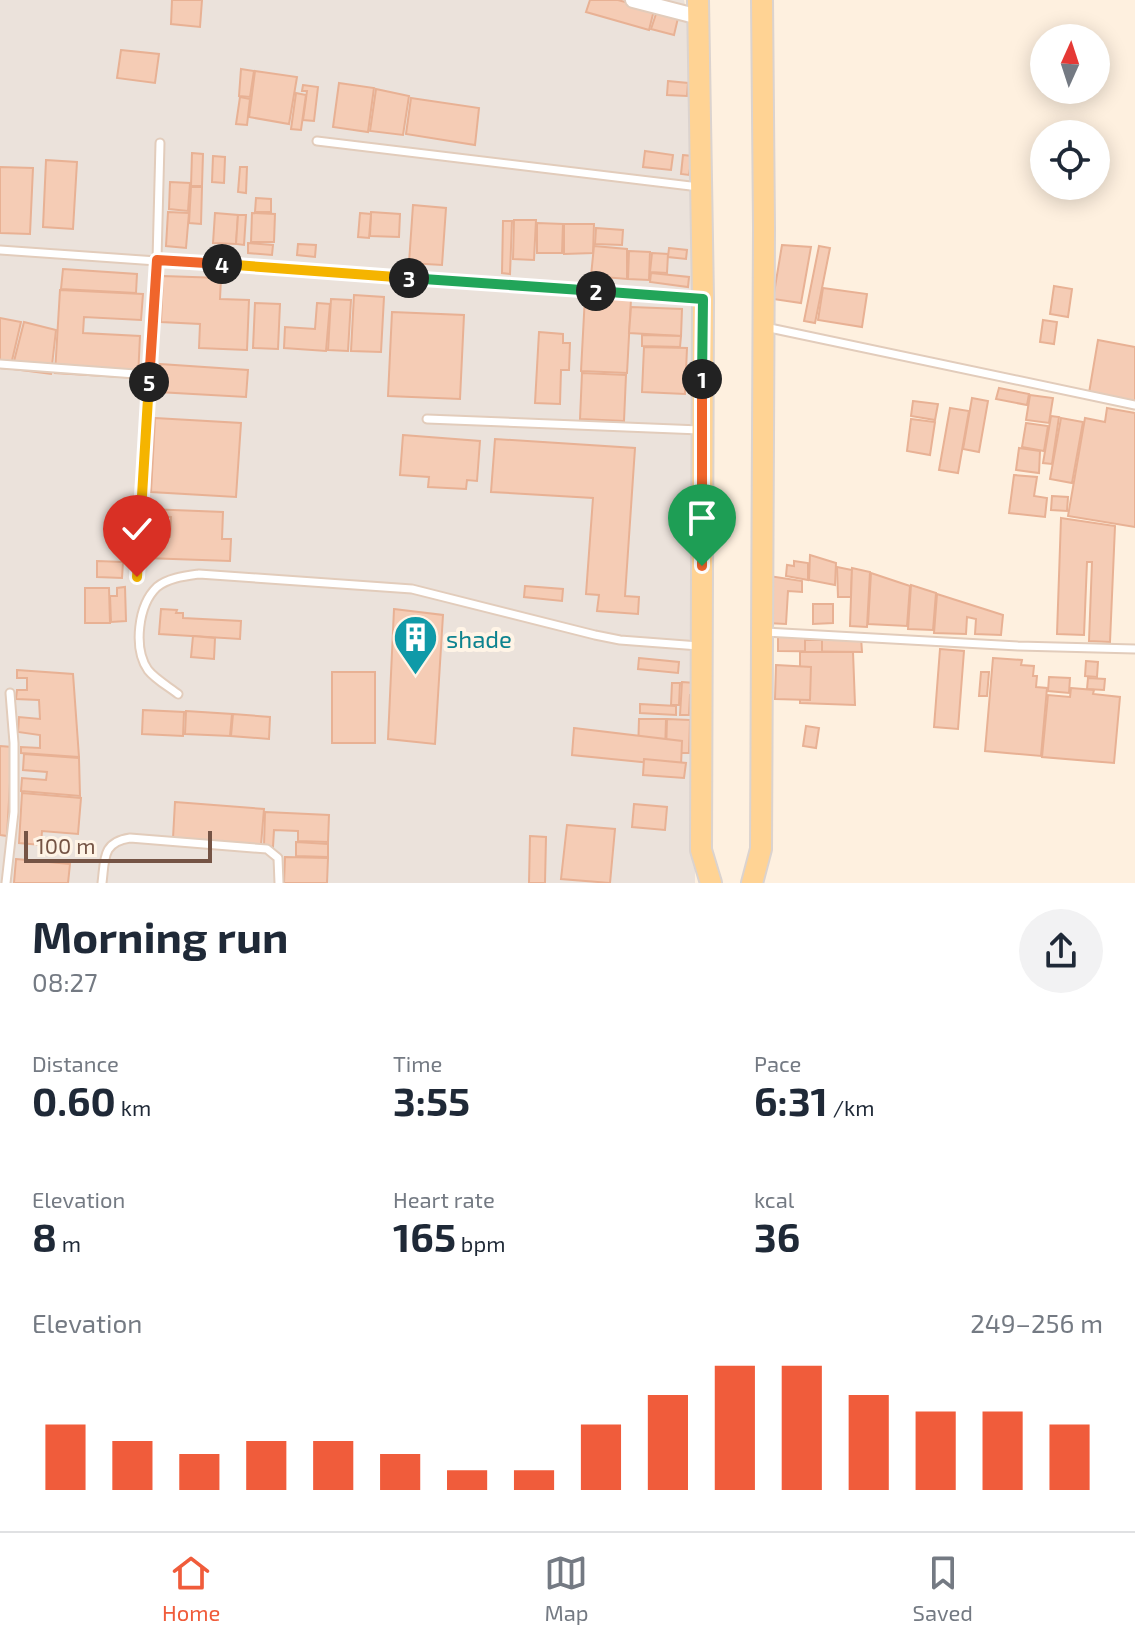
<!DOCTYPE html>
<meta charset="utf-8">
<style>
:root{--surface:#fff;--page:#f2f2f3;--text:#1f2937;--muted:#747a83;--line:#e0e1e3;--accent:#f05c3b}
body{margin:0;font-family:"Exo 2",sans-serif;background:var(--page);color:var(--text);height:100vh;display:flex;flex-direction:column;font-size:30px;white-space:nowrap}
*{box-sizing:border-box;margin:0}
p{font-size:26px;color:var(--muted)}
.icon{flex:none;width:44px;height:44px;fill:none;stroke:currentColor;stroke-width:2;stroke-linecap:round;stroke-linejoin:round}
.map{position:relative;height:883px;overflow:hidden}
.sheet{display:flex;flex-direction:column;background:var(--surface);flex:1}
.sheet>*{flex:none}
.needle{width:52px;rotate:3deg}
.fabs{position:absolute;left:1030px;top:24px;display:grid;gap:16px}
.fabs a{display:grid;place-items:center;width:80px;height:80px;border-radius:50%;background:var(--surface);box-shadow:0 4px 20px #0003;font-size:40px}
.scale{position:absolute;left:24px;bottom:20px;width:188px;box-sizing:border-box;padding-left:8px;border:4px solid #755445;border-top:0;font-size:22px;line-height:28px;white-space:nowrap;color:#755445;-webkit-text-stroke:6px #fff4e6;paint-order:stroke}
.pin{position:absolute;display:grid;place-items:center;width:68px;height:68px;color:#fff;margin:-82px -34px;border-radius:50% 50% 50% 0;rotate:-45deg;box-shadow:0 0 8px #0007}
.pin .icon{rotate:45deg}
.km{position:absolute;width:40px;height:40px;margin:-20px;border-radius:50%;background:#222;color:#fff;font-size:22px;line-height:40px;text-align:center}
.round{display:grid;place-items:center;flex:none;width:84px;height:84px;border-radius:42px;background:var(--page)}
.overview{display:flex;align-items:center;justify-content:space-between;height:136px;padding:0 32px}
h1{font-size:44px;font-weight:700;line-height:60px}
.figures{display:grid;grid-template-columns:repeat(3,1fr);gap:12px;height:136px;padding:8px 32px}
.figures div{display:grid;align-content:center}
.figures b{font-size:40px;font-weight:700}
.figures small{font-size:22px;font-weight:400}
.figures p{font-size:22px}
.chart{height:224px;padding:16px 32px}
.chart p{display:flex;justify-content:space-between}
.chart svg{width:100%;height:144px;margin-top:8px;stroke:var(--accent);stroke-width:6}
.dock{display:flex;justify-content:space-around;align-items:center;height:112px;border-top:2px solid var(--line);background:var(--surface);font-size:22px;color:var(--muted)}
.dock a{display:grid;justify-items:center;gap:4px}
.dock .selected{color:var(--accent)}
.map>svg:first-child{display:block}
</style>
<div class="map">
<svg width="1135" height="883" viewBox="0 0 1135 883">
<rect width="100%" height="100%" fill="#fef0df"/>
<polygon fill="#ebe2db" points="0,0 684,0 695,47 695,883 0,883"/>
<g fill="#f5ccb5" stroke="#e8b194" stroke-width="2">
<polygon points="172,0 202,0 200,27 171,24"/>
<polygon points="590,0 618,0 654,10 649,30 586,12"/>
<polygon points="657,11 678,18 674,35 651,29"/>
<polygon points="121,50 159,54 155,83 117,78"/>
<polygon points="241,69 254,71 250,97 239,96"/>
<polygon points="255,71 297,77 289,124 249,117"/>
<polygon points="668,81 688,83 687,96 667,95"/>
<polygon points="339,83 374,88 368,132 333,127"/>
<polygon points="303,85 318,87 314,121 303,120 307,91 302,91"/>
<polygon points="376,89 409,96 403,135 370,131"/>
<polygon points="296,93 306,95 301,130 291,129"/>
<polygon points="240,97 250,99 247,125 236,124"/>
<polygon points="411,98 479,108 475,145 406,134"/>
<polygon points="645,151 673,155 671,170 643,167"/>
<polygon points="192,153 203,154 202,186 191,186"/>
<polygon points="683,155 692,156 689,175 681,174"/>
<polygon points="213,156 225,157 224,183 212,182"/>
<polygon points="46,160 77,162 73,229 43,227"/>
<polygon points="0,167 33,168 30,234 0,233"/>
<polygon points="240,167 247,167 246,193 238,192"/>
<polygon points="170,182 190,183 188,211 169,209"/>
<polygon points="191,187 202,187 201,224 189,223"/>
<polygon points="256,198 271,199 271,212 255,212"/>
<polygon points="413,205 446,208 442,265 409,263"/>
<polygon points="168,212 189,213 186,248 166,246"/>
<polygon points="371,212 400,214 399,237 370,236"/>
<polygon points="215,213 238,215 236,244 213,243"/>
<polygon points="252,213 275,214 274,242 251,242"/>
<polygon points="360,213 371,214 369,238 358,237"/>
<polygon points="238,215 246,215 244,245 236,244"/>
<polygon points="514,220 536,220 534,260 513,259"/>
<polygon points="503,221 512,221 510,274 502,273"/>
<polygon points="537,223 563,224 562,253 537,253"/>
<polygon points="564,224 594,224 593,253 564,254"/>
<polygon points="596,228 623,230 622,245 595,244"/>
<polygon points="248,243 273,245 272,255 248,253"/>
<polygon points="298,244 316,245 315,257 297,255"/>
<polygon points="782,245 811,247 801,303 773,299"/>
<polygon points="594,246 627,249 627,279 591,276"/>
<polygon points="819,246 830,248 815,323 804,321"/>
<polygon points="669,248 687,250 686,259 668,257"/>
<polygon points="629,251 650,252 649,280 628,279"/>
<polygon points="652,253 668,254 667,273 650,272"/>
<polygon points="63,269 137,274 136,293 61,289"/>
<polygon points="651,273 689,277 688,287 650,282"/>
<polygon points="163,276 221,278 220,299 249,300 247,350 199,348 200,324 161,322"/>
<polygon points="1054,286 1072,289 1068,317 1050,314"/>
<polygon points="823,288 867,294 862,327 818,320"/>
<polygon points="60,290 143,294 141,320 84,317 83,333 140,336 138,378 55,373"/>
<polygon points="354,295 384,297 381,352 351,351"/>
<polygon points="585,296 631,299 627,373 581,371"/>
<polygon points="331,299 351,300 348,351 328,350"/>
<polygon points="255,303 280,304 278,349 253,348"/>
<polygon points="317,303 330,304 326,351 284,348 285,327 315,329"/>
<polygon points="631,307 682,309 681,336 629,333"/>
<polygon points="392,312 464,315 460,399 388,396"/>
<polygon points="0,318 21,322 10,369 0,368"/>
<polygon points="1043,320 1057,322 1054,344 1040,342"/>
<polygon points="24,322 56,330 51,374 12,369"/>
<polygon points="539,332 563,334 563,343 570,343 569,370 561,370 560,404 535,403"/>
<polygon points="642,335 681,336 680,347 642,346"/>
<polygon points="1098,340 1135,347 1135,401 1089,393"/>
<polygon points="644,347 687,348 685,394 642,392"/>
<polygon points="160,364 248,370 246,397 158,392"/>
<polygon points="582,373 626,375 624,421 580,419"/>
<polygon points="999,388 1029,394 1027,405 996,399"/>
<polygon points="1030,395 1053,398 1049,423 1026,420"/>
<polygon points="972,398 988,401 979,452 963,449"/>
<polygon points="913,401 938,404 935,420 911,416"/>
<polygon points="950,408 969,411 958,473 939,470"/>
<polygon points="1107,408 1135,413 1135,527 1068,516 1085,418 1105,422"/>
<polygon points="1051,416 1059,417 1052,464 1043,463"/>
<polygon points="155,418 241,423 236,497 151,492"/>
<polygon points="1061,418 1083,422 1072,483 1050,479"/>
<polygon points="911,419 935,422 930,455 907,451"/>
<polygon points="1026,423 1048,426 1044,451 1022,447"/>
<polygon points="403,435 480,441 477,481 467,480 466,489 428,487 429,477 400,475"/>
<polygon points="495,439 635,448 625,596 639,597 638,614 597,611 599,595 586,594 593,498 491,492"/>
<polygon points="1019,448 1040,451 1039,473 1016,470"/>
<polygon points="1014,475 1037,477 1034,496 1047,498 1045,517 1009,513"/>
<polygon points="1052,496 1068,497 1067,511 1051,510"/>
<polygon points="148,509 223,512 222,539 231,539 230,561 145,558 146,536 170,537 171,517 148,516"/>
<polygon points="1061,518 1115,526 1110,642 1089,641 1092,562 1087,562 1084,635 1057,634"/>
<polygon points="810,555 836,563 835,585 809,580"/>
<polygon points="97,561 123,562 122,578 97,577"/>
<polygon points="794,561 808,563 808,580 786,576 787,565 794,566"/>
<polygon points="837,567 852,570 851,597 838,597"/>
<polygon points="852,568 870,572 867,627 850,626"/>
<polygon points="871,573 910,586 907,626 868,624"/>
<polygon points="769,576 802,581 802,592 788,591 786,624 767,623"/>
<polygon points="911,585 936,593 933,630 908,629"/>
<polygon points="525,586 563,589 562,601 524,597"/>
<polygon points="125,587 126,621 111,622 110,596 117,596 117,588"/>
<polygon points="85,588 109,588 110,623 85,623"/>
<polygon points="937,594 1003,615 1001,635 975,634 976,619 967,617 966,634 934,633"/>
<polygon points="813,604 833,604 833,623 813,624"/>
<polygon points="161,609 177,610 176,613 183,613 183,618 241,621 240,639 159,634"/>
<polygon points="394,609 443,615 435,744 388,739"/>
<polygon points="778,635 861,637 862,652 778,651"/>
<polygon points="193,636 215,638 214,659 191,657"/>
<rect x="805" y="640" width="17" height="13"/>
<polygon points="940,649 964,651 958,729 934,727"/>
<polygon points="800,652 853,652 855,705 800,703"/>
<polygon points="639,658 679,662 678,673 638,669"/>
<polygon points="993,658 1022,660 1021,665 1034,666 1033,676 1037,676 1036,687 1047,688 1041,756 985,751"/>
<polygon points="1086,661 1098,662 1097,677 1085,676"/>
<polygon points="776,665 811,667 810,700 775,699"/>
<polygon points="17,670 73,674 79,757 21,753 21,747 40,748 40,735 18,732 19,717 40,719 39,700 16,699 17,690 27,690 27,678 17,678"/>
<rect x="332" y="672" width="43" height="71"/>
<polygon points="981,672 989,672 987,696 979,696"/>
<polygon points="1049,677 1070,678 1069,693 1048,691"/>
<polygon points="1088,678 1105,679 1104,690 1087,689"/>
<polygon points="682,682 695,683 694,695 690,695 689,715 680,715"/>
<polygon points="672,683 680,683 679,705 671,705"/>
<polygon points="1071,688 1094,690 1093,694 1120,697 1114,763 1042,757 1048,695 1070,697"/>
<polygon points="640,704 676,706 676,715 640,713"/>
<polygon points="143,710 184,712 183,736 142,734"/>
<polygon points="186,711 232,714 230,736 185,734"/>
<polygon points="233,714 270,717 269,739 231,736"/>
<polygon points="639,719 666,719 665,753 638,752"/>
<polygon points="667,719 690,720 689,753 666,753"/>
<polygon points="806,726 819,728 816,748 803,746"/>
<polygon points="574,728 682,741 681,766 572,755"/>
<polygon points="0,746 12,747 7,836 0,835"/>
<polygon points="24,754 79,758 80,796 21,791 22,778 46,780 47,772 23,770"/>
<polygon points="644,759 686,763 684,778 643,775"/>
<polygon points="22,793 81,798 78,834 42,831 41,845 19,843"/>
<polygon points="175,802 264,809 261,845 173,838"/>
<polygon points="634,804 667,807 665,830 632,827"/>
<polygon points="265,812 329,815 328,842 298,841 298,831 274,830 273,847 264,846"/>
<polygon points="567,825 615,829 610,883 561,879"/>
<polygon points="530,836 546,837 545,883 529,883"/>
<polygon points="296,842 328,844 328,857 296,856"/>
<polygon points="285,857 328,858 327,883 284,883"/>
<polygon points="16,859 70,864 68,883 14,883"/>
</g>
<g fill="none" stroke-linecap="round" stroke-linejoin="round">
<defs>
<g id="lane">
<polyline points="317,141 699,187"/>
<polyline points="0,250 700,299"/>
<polyline points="765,327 1135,405"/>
<polyline points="0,364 149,375"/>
<polyline points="427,419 700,430"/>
<polyline points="137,577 157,260 160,143"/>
<polyline points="765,632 1018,646 1135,649"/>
<path d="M178 694C169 687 155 679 148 670 133 648 138 605 157 587 168 578 185 576 199 574L412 589 595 635 620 640 699 646"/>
<polyline points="6,883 14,812 14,743 10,693"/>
<path d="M102 883C105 859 102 842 130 838L267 849 278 858 279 883"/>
</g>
<polyline id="street" points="633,0 699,17"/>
<g id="primary">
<polyline points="698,0 703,299 701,850 711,883"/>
<polyline points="752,883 761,849 764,228 762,0"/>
</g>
</defs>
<use href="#lane" stroke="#e2ccbb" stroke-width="11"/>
<use href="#street" stroke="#e2ccbb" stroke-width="18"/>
<use href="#primary" stroke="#dbd3cf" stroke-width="24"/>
<use href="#lane" stroke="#fff" stroke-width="7"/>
<use href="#street" stroke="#fff" stroke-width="14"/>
<use href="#primary" stroke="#ffd394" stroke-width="20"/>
</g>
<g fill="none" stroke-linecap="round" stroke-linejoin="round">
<defs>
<polyline id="split-1" points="702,566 702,379"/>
<polyline id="split-2" points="596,291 703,299 702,379"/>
<polyline id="split-3" points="409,278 596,291"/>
<polyline id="split-4" points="222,264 409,278"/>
<polyline id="split-5" points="149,382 157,260 222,264"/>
<polyline id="split-6" points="137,577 149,382"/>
</defs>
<use href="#split-1" stroke="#fff" stroke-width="16"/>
<use href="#split-2" stroke="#fff" stroke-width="16"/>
<use href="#split-3" stroke="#fff" stroke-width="16"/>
<use href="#split-4" stroke="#fff" stroke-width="16"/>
<use href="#split-5" stroke="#fff" stroke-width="16"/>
<use href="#split-6" stroke="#fff" stroke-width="16"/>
<use href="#split-1" stroke="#f0652b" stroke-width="10"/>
<use href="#split-2" stroke="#22a559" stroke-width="10"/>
<use href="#split-3" stroke="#22a559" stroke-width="10"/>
<use href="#split-4" stroke="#f5b400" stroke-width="10"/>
<use href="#split-5" stroke="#f0652b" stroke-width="10"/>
<use href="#split-6" stroke="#f5b400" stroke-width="10"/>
</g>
<defs>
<symbol id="building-pin" viewBox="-11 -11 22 30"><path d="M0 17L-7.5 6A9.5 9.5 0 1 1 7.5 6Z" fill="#0f9aa8" stroke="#fff4e6"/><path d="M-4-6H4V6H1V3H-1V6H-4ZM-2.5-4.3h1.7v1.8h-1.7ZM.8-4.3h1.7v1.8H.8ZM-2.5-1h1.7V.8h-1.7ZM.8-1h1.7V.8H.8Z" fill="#fff"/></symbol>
</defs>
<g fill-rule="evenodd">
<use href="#building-pin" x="390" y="612" width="51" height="69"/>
</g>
<g text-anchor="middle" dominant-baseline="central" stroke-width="8" stroke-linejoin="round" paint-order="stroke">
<g font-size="24" fill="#0d838f" stroke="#fff4e6" text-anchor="start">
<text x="446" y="638">shade</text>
</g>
</g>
</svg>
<div class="fabs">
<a><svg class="needle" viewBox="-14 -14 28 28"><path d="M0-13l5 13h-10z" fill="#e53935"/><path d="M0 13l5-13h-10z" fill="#747a83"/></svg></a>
<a><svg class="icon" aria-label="locate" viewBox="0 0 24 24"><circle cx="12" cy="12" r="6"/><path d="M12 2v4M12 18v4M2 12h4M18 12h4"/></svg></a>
</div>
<div class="scale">100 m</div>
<div class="pin" style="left:702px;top:566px;background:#1e9e55"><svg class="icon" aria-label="arrive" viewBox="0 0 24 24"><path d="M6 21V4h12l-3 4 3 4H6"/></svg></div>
<div class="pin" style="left:137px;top:577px;background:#d93025"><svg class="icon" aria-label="check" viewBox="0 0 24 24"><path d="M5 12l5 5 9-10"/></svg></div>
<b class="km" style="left:702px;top:379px">1</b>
<b class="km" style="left:596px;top:291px">2</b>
<b class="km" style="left:409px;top:278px">3</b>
<b class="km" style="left:222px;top:264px">4</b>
<b class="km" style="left:149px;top:382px">5</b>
</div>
<section class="sheet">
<div class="overview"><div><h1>Morning run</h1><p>08:27</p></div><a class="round"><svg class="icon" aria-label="share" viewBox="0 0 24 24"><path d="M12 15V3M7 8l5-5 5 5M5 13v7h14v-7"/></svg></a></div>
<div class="figures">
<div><p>Distance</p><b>0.60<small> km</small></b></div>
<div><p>Time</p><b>3:55</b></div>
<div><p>Pace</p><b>6:31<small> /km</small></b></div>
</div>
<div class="figures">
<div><p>Elevation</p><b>8<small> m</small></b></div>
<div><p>Heart rate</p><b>165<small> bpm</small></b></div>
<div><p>kcal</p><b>36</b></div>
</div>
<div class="chart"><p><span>Elevation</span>249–256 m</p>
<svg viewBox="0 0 160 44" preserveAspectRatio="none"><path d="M5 44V24M15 44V29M25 44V33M35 44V29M45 44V29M55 44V33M65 44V38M75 44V38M85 44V24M95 44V15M105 44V6M115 44V6M125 44V15M135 44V20M145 44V20M155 44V24"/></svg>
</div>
</section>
<nav class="dock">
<a class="selected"><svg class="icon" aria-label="home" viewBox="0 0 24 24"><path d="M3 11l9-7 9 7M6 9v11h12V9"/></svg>Home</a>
<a><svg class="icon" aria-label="map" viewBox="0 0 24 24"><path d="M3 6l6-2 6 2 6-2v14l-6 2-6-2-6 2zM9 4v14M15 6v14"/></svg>Map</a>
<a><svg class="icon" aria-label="saved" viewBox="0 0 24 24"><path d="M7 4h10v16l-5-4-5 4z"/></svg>Saved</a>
</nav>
